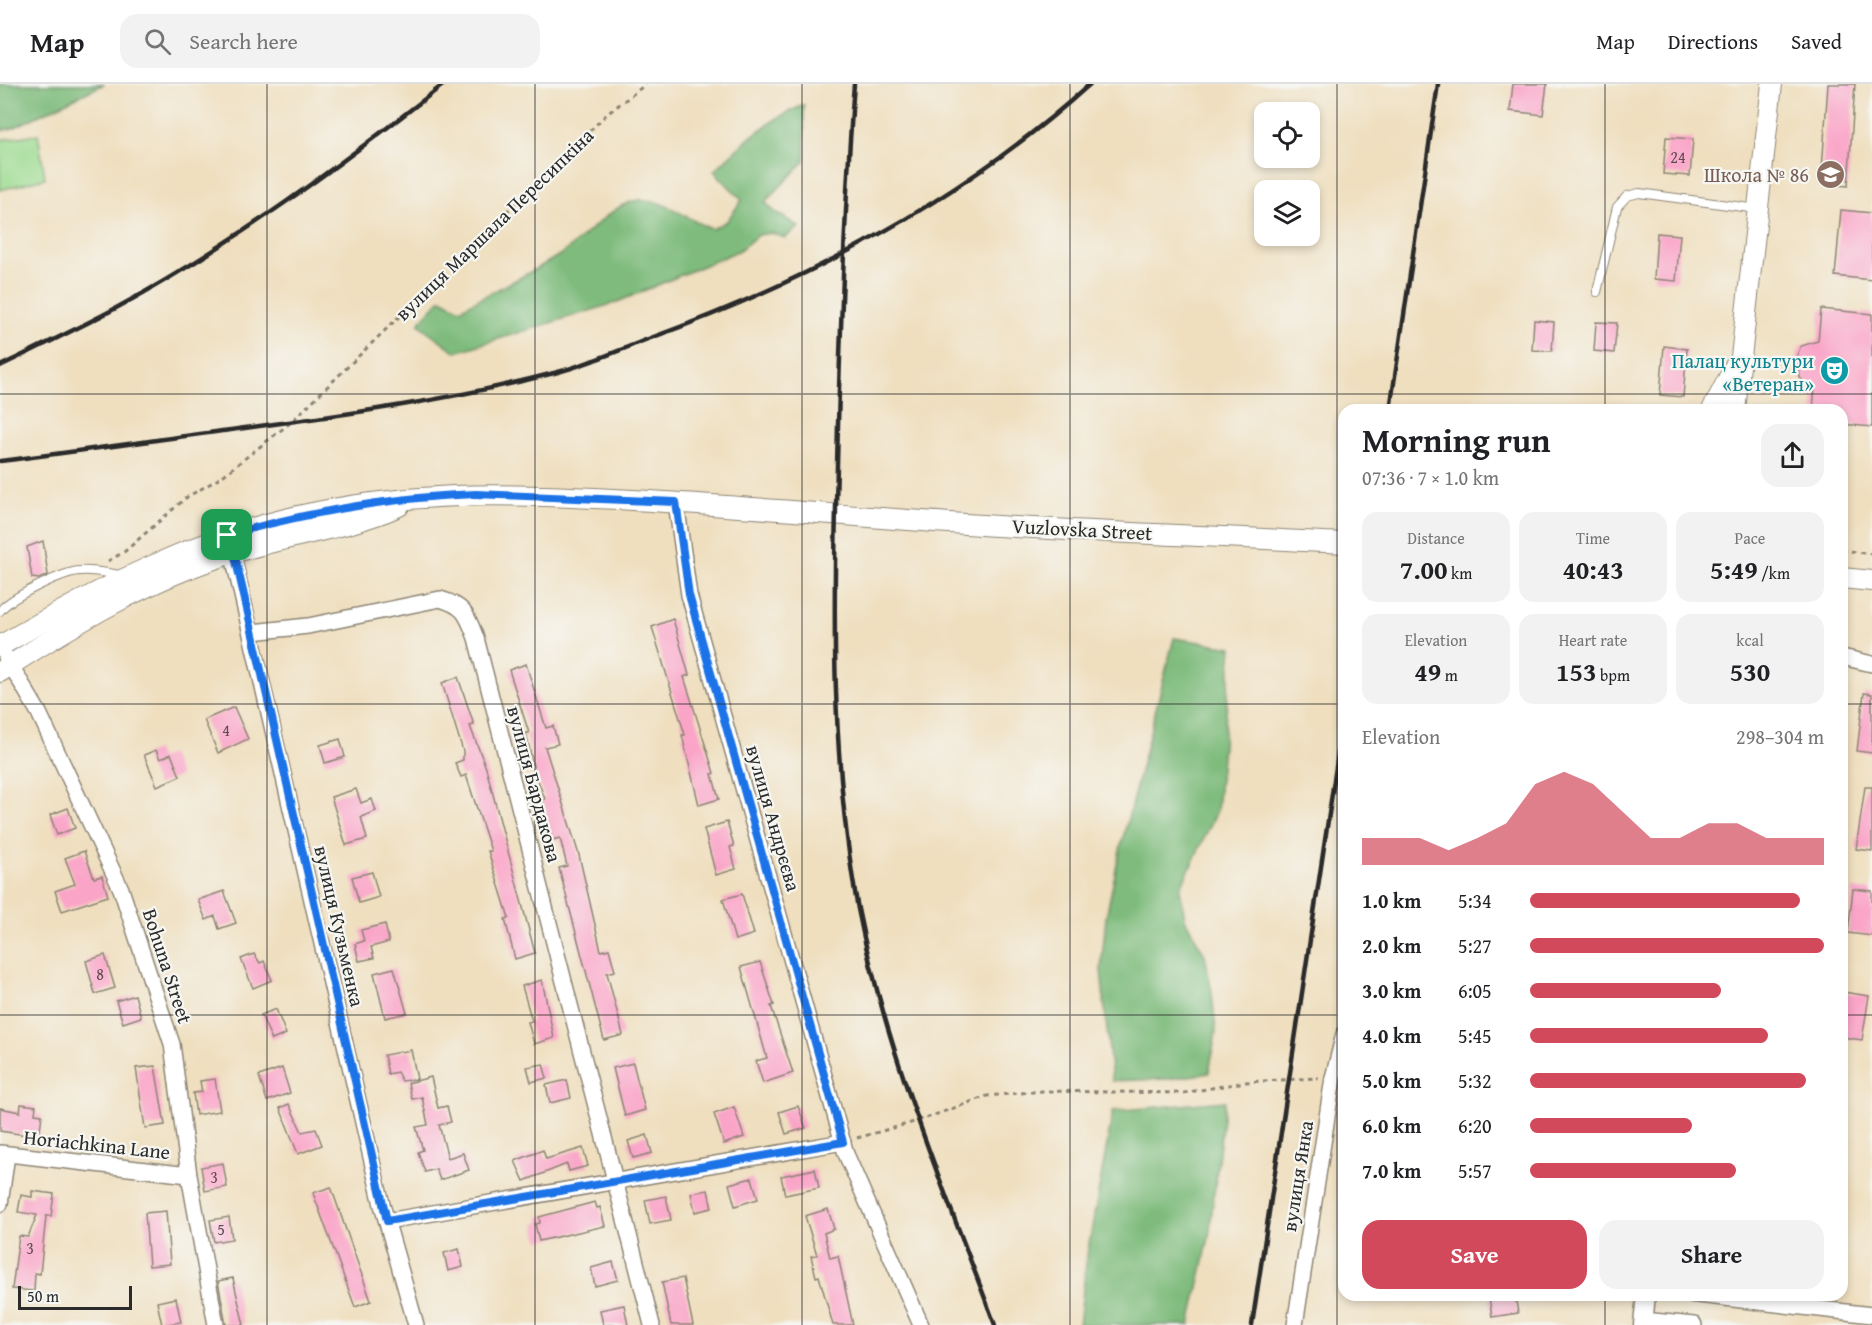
<!DOCTYPE html>
<meta charset="utf-8">
<style>
:root{--surface:#fff;--page:#f2f2f2;--text:#202124;--muted:#757577;--line:#e0e0e0;--accent:#d1495b}
body{margin:0;font-family:"Gentium Book Plus",serif;background:var(--page);color:var(--text);height:100vh;display:flex;flex-direction:column;font-size:22px;white-space:nowrap}
*{box-sizing:border-box;margin:0}
p{font-size:20px;color:var(--muted)}
.icon{flex:none;width:33px;height:33px;fill:none;stroke:currentColor;stroke-width:2;stroke-linecap:round;stroke-linejoin:round}
.map{position:relative;flex:1;overflow:hidden}
.panel{position:absolute;left:1338px;top:320px;width:510px;height:897px;display:flex;flex-direction:column;background:var(--surface);border-radius:18px;box-shadow:0 3px 9px #0003}
.panel>*{flex:none}
.controls{position:absolute;left:1254px;top:18px;display:grid;gap:12px}
.controls a{display:grid;place-items:center;width:66px;height:66px;border-radius:12px;background:var(--surface);box-shadow:0 3px 9px #0003;font-size:30px}
.scale{position:absolute;left:18px;bottom:15px;width:114px;box-sizing:border-box;padding-left:6px;border:3px solid #2b2b2b;border-top:0;font-size:16px;line-height:21px;white-space:nowrap;color:#2b2b2b;-webkit-text-stroke:4px #f6f6f2;paint-order:stroke}
.pin{position:absolute;display:grid;place-items:center;width:51px;height:51px;color:#fff;margin:-26px;border-radius:12px;box-shadow:0 3px 9px #0006}
.round{display:grid;place-items:center;flex:none;width:63px;height:63px;border-radius:18px;background:var(--page)}
.summary{display:flex;align-items:center;justify-content:space-between;height:102px;padding:0 24px}
h1{font-size:33px;font-weight:800;line-height:45px}
.figures{display:grid;grid-template-columns:repeat(3,1fr);gap:9px;height:102px;padding:6px 24px}
.figures div{display:grid;align-content:center;border-radius:15px;background:var(--page);text-align:center}
.figures b{font-size:26px;font-weight:800}
.figures small{font-size:16px;font-weight:400}
.figures p{font-size:16px}
.chart{height:168px;padding:12px 24px}
.chart p{display:flex;justify-content:space-between}
.chart svg{width:100%;height:108px;margin-top:6px;fill:var(--accent);opacity:.7}
.primary-button{display:flex;gap:12px;margin-top:auto;padding:12px 24px}
.primary-button a{flex:1;height:69px;border-radius:18px;background:var(--accent);color:#fff;font-size:24px;font-weight:800;line-height:69px;text-align:center}
.primary-button a+a{background:var(--page);color:var(--text)}
ul{padding:0 24px;list-style:none;font-size:20px}
li{display:grid;grid-template-columns:96px 72px 1fr;align-items:center;height:45px}
li i{height:15px;border-radius:8px;background:var(--accent)}
header{display:flex;align-items:center;gap:36px;box-sizing:border-box;height:84px;padding:0 30px;background:var(--surface);border-bottom:2px solid var(--line)}
header strong{font-size:28px}
nav{display:flex;gap:33px;margin-inline-start:auto;font-size:21px}
.search{width:420px;height:54px;background:var(--page);display:flex;align-items:center;gap:15px;box-sizing:border-box;padding:0 21px;border-radius:18px;color:var(--muted);font-size:22px}
.map>svg:first-child{display:block}
</style>
<header>
<strong>Map</strong>
<div class="search"><svg class="icon" aria-label="search" viewBox="0 0 24 24"><circle cx="10" cy="10" r="6"/><path d="M15 15l6 6"/></svg>Search here</div>
<nav><a>Map</a><a>Directions</a><a>Saved</a></nav>
</header>
<div class="map">
<svg width="1872" height="1241" viewBox="0 0 1872 1241">
<rect width="100%" height="100%" fill="#f6f6f2"/>
<filter id="ink" filterUnits="userSpaceOnUse"><feTurbulence type="fractalNoise" baseFrequency=".0167" numOctaves="2"/><feDisplacementMap in="SourceGraphic" scale="12" xChannelSelector="R" yChannelSelector="G"/><feConvolveMatrix kernelMatrix="1 2 1 2 8 2 1 2 1" color-interpolation-filters="sRGB"/></filter>
<filter id="wash" filterUnits="userSpaceOnUse"><feTurbulence type="fractalNoise" baseFrequency=".008" numOctaves="4" result="noise"/><feDisplacementMap in="SourceGraphic" scale="24" xChannelSelector="R" yChannelSelector="G"/><feGaussianBlur stdDeviation="1.35" result="paint"/><feColorMatrix in="noise" values="0 0 0 0 0 0 0 0 0 0 0 0 0 0 0 0 0 1.4 0 .05"/><feComposite in="paint" operator="in"/></filter>
<g filter="url(#wash)">
<rect width="100%" height="100%" fill="#efdfbf"/>
<polygon fill="#9ddb91" stroke="#64835e" stroke-width="1.5" points="38,50 45,94 0,106 0,56"/>
<g fill="#7ebb7b" stroke="#547353" stroke-width="1.5">
<polygon points="0,0 104,0 13,44 0,47"/>
<path d="M804 21 805 77 765 118 774 127 799 143 785 154 771 149 758 151 738 167 615 219 456 268 418 240 441 215 460 225C493 207 529 191 561 170 584 156 616 113 645 116 669 118 690 137 712 145L727 137 742 116 714 87C744 58 765 37 804 21Z"/>
<polygon points="1174,554 1232,563 1217,727 1180,805 1185,835 1205,871 1212,909 1216,948 1209,989 1168,995 1112,997 1101,886 1106,833 1120,766"/>
<polygon points="1225,1017 1209,1153 1190,1241 1079,1241 1087,1171 1113,1027"/>
</g>
<g id="blocks">
<g fill="#faa5c8">
<polygon points="1513,0 1547,0 1543,31 1510,27"/>
<polygon points="1828,0 1855,0 1848,102 1821,100"/>
<polygon points="1666,53 1693,55 1690,92 1663,90"/>
<polygon points="1841,126 1872,129 1872,196 1835,192"/>
<polygon points="1657,149 1680,151 1676,197 1654,195"/>
<polygon points="1821,225 1872,230 1872,343 1842,340 1842,326 1813,326 1815,302 1807,300 1799,293 1797,271 1801,262 1818,257"/>
<polygon points="1534,236 1554,238 1552,267 1532,266"/>
<polygon points="1596,238 1617,239 1614,269 1594,267"/>
<polygon points="1664,262 1687,265 1683,313 1660,311"/>
<polygon points="43,457 48,491 39,495 32,494 27,463"/>
<polygon points="673,535 689,591 684,593 714,689 712,690 719,715 699,721 682,651 685,651 652,543"/>
<polygon points="526,580 546,644 553,642 558,660 545,663 579,771 601,867 609,865 615,887 607,889 623,951 604,956 559,784 567,782 560,754 552,756 542,716 545,715 534,686 526,649 529,649 509,586"/>
<polygon points="458,593 474,641 470,642 486,684 535,869 515,875 505,835 509,834 488,767 491,767 466,691 461,693 455,679 463,676 463,667 442,599"/>
<polygon points="1864,609 1872,610 1872,669 1857,667"/>
<polygon points="234,623 248,655 218,669 204,636"/>
<polygon points="340,655 345,673 325,679 320,661"/>
<polygon points="156,666 160,675 171,670 180,692 157,702 144,671"/>
<polygon points="1865,703 1872,703 1872,767 1856,765"/>
<polygon points="356,705 361,719 372,715 376,727 361,733 367,755 346,761 331,713"/>
<polygon points="68,724 75,744 57,751 50,731"/>
<polygon points="727,738 734,762 730,763 736,785 716,791 704,745"/>
<polygon points="84,767 94,794 102,792 108,812 62,827 55,807 75,800 65,774"/>
<polygon points="372,788 379,813 359,819 352,793"/>
<polygon points="1853,805 1872,807 1872,852 1848,849"/>
<polygon points="224,807 236,839 219,845 215,832 206,836 198,816"/>
<polygon points="742,810 754,850 735,856 723,815"/>
<polygon points="385,840 389,858 371,863 374,874 359,877 355,860 364,857 361,846"/>
<polygon points="254,870 260,879 264,877 272,896 253,904 241,875"/>
<polygon points="105,871 115,904 95,910 86,877"/>
<polygon points="760,878 774,921 771,922 793,989 763,999 756,977 767,974 741,883"/>
<polygon points="394,884 407,929 385,934 374,889"/>
<polygon points="542,896 554,954 534,960 528,938 532,937 522,902"/>
<polygon points="1843,908 1869,912 1862,956 1842,953"/>
<polygon points="135,911 141,933 123,939 116,917"/>
<polygon points="276,925 286,950 272,956 261,931"/>
<polygon points="411,966 417,995 402,997 397,988 388,990 384,971"/>
<polygon points="633,979 645,1026 625,1032 613,984"/>
<polygon points="543,980 547,994 531,998 527,983"/>
<polygon points="155,982 165,1041 145,1044 136,984"/>
<polygon points="282,984 290,1009 267,1017 259,992"/>
<polygon points="431,993 438,1024 447,1022 451,1038 439,1041 448,1074 463,1069 469,1086 440,1096 436,1085 425,1088 418,1068 423,1066 416,1043 428,1041 422,1013 412,1015 408,999"/>
<polygon points="215,995 220,1027 196,1031 193,1009 202,1008 200,997"/>
<polygon points="567,996 571,1014 550,1019 546,1001"/>
<polygon points="21,1020 36,1022 35,1030 42,1031 39,1053 0,1047 0,1024 20,1028"/>
<polygon points="289,1020 302,1048 316,1045 322,1061 298,1070 280,1024"/>
<polygon points="798,1022 806,1044 786,1050 779,1028"/>
<polygon points="734,1023 744,1053 724,1060 714,1030"/>
<polygon points="647,1051 652,1069 633,1074 628,1057"/>
<polygon points="583,1064 588,1082 569,1087 567,1080 524,1097 515,1077 543,1066 546,1075"/>
<polygon points="223,1079 227,1103 205,1107 201,1083"/>
<polygon points="815,1085 819,1104 785,1111 781,1092"/>
<polygon points="752,1094 758,1115 735,1122 729,1100"/>
<polygon points="331,1103 371,1217 355,1223 313,1109"/>
<polygon points="708,1106 712,1124 695,1128 691,1109"/>
<polygon points="32,1107 54,1110 51,1132 46,1132 40,1190 35,1189 34,1207 12,1205 19,1152 28,1153 37,1131 18,1128 21,1111 32,1113"/>
<polygon points="666,1112 671,1136 650,1140 645,1116"/>
<polygon points="595,1118 597,1124 600,1123 605,1142 539,1157 535,1140 540,1139 539,1133"/>
<polygon points="828,1125 834,1145 824,1149 830,1174 838,1172 853,1241 833,1241 819,1192 816,1193 811,1172 817,1171 805,1132"/>
<polygon points="166,1127 170,1180 149,1182 145,1129"/>
<polygon points="229,1133 232,1155 214,1158 210,1136"/>
<polygon points="459,1165 463,1183 448,1187 444,1169"/>
<polygon points="613,1178 618,1196 595,1202 591,1184"/>
<polygon points="233,1194 237,1212 244,1241 226,1241 218,1197"/>
<polygon points="683,1194 693,1241 671,1241 662,1198"/>
<polygon points="1515,1210 1518,1229 1492,1233 1489,1213"/>
<polygon points="176,1214 181,1238 162,1241 157,1218"/>
<polygon points="624,1221 628,1241 603,1241 600,1226"/>
</g>
</g>
</g>
<g filter="url(#ink)">
<use href="#blocks" fill-opacity="0" stroke="#8d8575" stroke-width="1.5"/>
<g fill="none" stroke-linecap="round" stroke-linejoin="round">
<defs>
<g id="service">
<polyline points="1597,208 1617,123 1627,112 1639,109 1758,125"/>
<path d="M0 527C9 514 53 494 69 489 85 484 105 489 121 491"/>
</g>
<g id="minor">
<polyline points="676,418 689,511 846,1070 921,1241"/>
<polyline points="230,459 382,1121 416,1241"/>
<path d="M252 548 308 542 440 515C465 522 467 531 476 554L652 1241"/>
<polyline points="6,573 39,629 121,805 172,960 189,1091 216,1241"/>
<polyline points="1842,573 1872,580"/>
<polyline points="0,1069 189,1091"/>
<polyline points="0,1120 7,1071"/>
<polyline points="387,1137 843,1058"/>
<polyline points="1689,1210 1872,1231"/>
<polyline points="1643,1236 1694,1241"/>
<polyline points="1295,1241 1333,994 1344,950"/>
</g>
<polyline id="tertiary" points="1643,1241 1646,1210"/>
<g id="secondary">
<polyline points="1712,326 1735,282"/>
<polyline points="1735,326 1772,0"/>
<polyline points="1842,494 1872,497"/>
<path d="M0 562C99 504 203 450 317 428 427 406 522 410 633 416 721 421 808 428 895 435 1044 447 1195 451 1344 459"/>
<path d="M0 588C73 540 152 493 236 468 290 451 348 445 399 422"/>
</g>
</defs>
<use href="#service" stroke="#8d8575" stroke-width="10"/>
<use href="#minor" stroke="#8d8575" stroke-width="18"/>
<use href="#tertiary" stroke="#8d8575" stroke-width="21"/>
<use href="#secondary" stroke="#8d8575" stroke-width="22"/>
<g stroke="#8d8575" stroke-width="3" stroke-dasharray="4.5 4.5" stroke-linecap="butt">
<polyline points="1842,466 1872,470"/>
<polyline points="108,477 124,468 187,413 220,394 290,339 607,30 646,0"/>
<polyline points="857,1054 918,1037 987,1012 1043,1007 1184,1009 1245,998 1319,994"/>
</g>
<use href="#service" stroke="#fff" stroke-width="8"/>
<use href="#minor" stroke="#fff" stroke-width="15"/>
<use href="#tertiary" stroke="#fff" stroke-width="18"/>
<use href="#secondary" stroke="#fff" stroke-width="20"/>
<g stroke="#2b2b2b" stroke-width="4.5">
<path d="M854 0C844 127 840 254 837 381 833 529 831 679 858 825 886 968 944 1105 995 1241"/>
<path d="M0 282C39 263 79 244 118 223 234 160 340 81 444 0"/>
<polyline points="1390,326 1438,0"/>
<path d="M0 377C74 368 148 357 222 347 334 332 444 318 554 289 586 281 617 267 648 255 808 197 963 115 1090 0"/>
<polyline points="1252,1241 1344,630"/>
</g>
</g>
</g>
<g fill="none" stroke-linecap="round" stroke-linejoin="round" filter="url(#ink)">
<defs>
<path id="route" d="M476 410 676 418 689 511 843 1058 387 1137 234 468 227 451C309 428 391 413 476 410Z"/>
</defs>
<use href="#route" stroke="#fff" stroke-width="12"/>
<use href="#route" stroke="#1a73e8" stroke-width="8"/>
</g>
<path fill="none" stroke="#2b2b2b" stroke-width="1.5" stroke-opacity="0.55" d="M267 0V1241M535 0V1241M802 0V1241M1070 0V1241M1337 0V1241M1605 0V326M0 310H1872M0 620H1344M1842 620H1872M0 931H1344M1842 931H1872M1605 1210V1241"/>
<defs>
<symbol id="school-disc" viewBox="-11 -11 22 22"><circle r="9.5" fill="#8d6e63" stroke="#f6f6f2"/><path d="M0-5L7-2L0 1L-7-2ZM-4 1L0 2.5L4 1V4Q0 6-4 4Z" fill="#fff"/></symbol>
<symbol id="theatre-disc" viewBox="-11 -11 22 22"><circle r="9.5" fill="#0f9aa8" stroke="#f6f6f2"/><path d="M-5-5.5Q0-4 5-5.5V0Q5 5 0 6Q-5 5-5 0ZM-3.3-2.5H-1v1.5H-3.3ZM1-2.5H3.3v1.5H1ZM-2.8 1Q0 5.5 2.8 1Z" fill="#fff"/></symbol>
</defs>
<g fill-rule="evenodd">
<use href="#school-disc" x="1814" y="74" width="33" height="33"/>
<use href="#theatre-disc" x="1818" y="270" width="33" height="33"/>
</g>
<g text-anchor="middle" dominant-baseline="central" stroke-width="4.5" stroke-linejoin="round" paint-order="stroke">
<g font-size="16" fill="#5f4a52">
<text x="1678" y="73">24</text>
<text x="226" y="646">4</text>
<text x="100" y="890">8</text>
<text x="214" y="1093">3</text>
<text x="221" y="1145">5</text>
<text x="30" y="1164">3</text>
</g>
<g font-size="20" fill="#785e54" stroke="#f6f6f2" text-anchor="end">
<text x="1809" y="90">Школа № 86</text>
</g>
<g font-size="20" fill="#2b2b2b" stroke="#f6f6f2">
<text transform="translate(494 140) rotate(-44)">вулиця Маршала Пересипкіна</text>
<text transform="translate(1082 445) rotate(3)">Vuzlovska Street</text>
<text transform="translate(535 700) rotate(75)">вулиця Бардакова</text>
<text transform="translate(774 734) rotate(74)">вулиця Андрєєва</text>
<text transform="translate(340 842) rotate(77)">вулиця Кузьменка</text>
<text transform="translate(168 882) rotate(72)">Bohuna Street</text>
<text transform="translate(97 1060) rotate(6)">Horiachkina Lane</text>
<text transform="translate(1297 1092) rotate(-81)">вулиця Янка</text>
</g>
<g font-size="20" fill="#0d838f" stroke="#f6f6f2" text-anchor="end">
<text x="1814" y="276">Палац культури<tspan x="1814" dy="23">«Ветеран»</tspan></text>
</g>
</g>
</svg>
<div class="controls">
<a><svg class="icon" aria-label="locate" viewBox="0 0 24 24"><circle cx="12" cy="12" r="6"/><path d="M12 2v4M12 18v4M2 12h4M18 12h4"/></svg></a>
<a><svg class="icon" aria-label="layers" viewBox="0 0 24 24"><path d="M12 4l9 5-9 5-9-5zM3 14l9 5 9-5"/></svg></a>
</div>
<div class="scale">50 m</div>
<div class="pin" style="left:227px;top:451px;background:#1e9e55"><svg class="icon" aria-label="arrive" viewBox="0 0 24 24"><path d="M6 21V4h12l-3 4 3 4H6"/></svg></div>
<section class="panel">
<div class="summary"><div><h1>Morning run</h1><p>07:36 · 7 × 1.0 km</p></div><a class="round"><svg class="icon" aria-label="share" viewBox="0 0 24 24"><path d="M12 15V3M7 8l5-5 5 5M5 13v7h14v-7"/></svg></a></div>
<div class="figures">
<div><p>Distance</p><b>7.00<small> km</small></b></div>
<div><p>Time</p><b>40:43</b></div>
<div><p>Pace</p><b>5:49<small> /km</small></b></div>
</div>
<div class="figures">
<div><p>Elevation</p><b>49<small> m</small></b></div>
<div><p>Heart rate</p><b>153<small> bpm</small></b></div>
<div><p>kcal</p><b>530</b></div>
</div>
<div class="chart"><p><span>Elevation</span>298–304 m</p>
<svg viewBox="0 0 160 44" preserveAspectRatio="none"><path d="M0 44V33L10 33L20 33L30 38L40 33L50 27L60 11L70 6L80 11L90 22L100 33L110 33L120 27L130 27L140 33L150 33L160 33V44z"/></svg>
</div>
<ul>
<li><b>1.0 km</b>5:34<i style="width:92%"></i></li>
<li><b>2.0 km</b>5:27<i style="width:100%"></i></li>
<li><b>3.0 km</b>6:05<i style="width:65%"></i></li>
<li><b>4.0 km</b>5:45<i style="width:81%"></i></li>
<li><b>5.0 km</b>5:32<i style="width:94%"></i></li>
<li><b>6.0 km</b>6:20<i style="width:55%"></i></li>
<li><b>7.0 km</b>5:57<i style="width:70%"></i></li>
</ul>
<div class="primary-button"><a>Save</a><a>Share</a></div>
</section>
</div>
